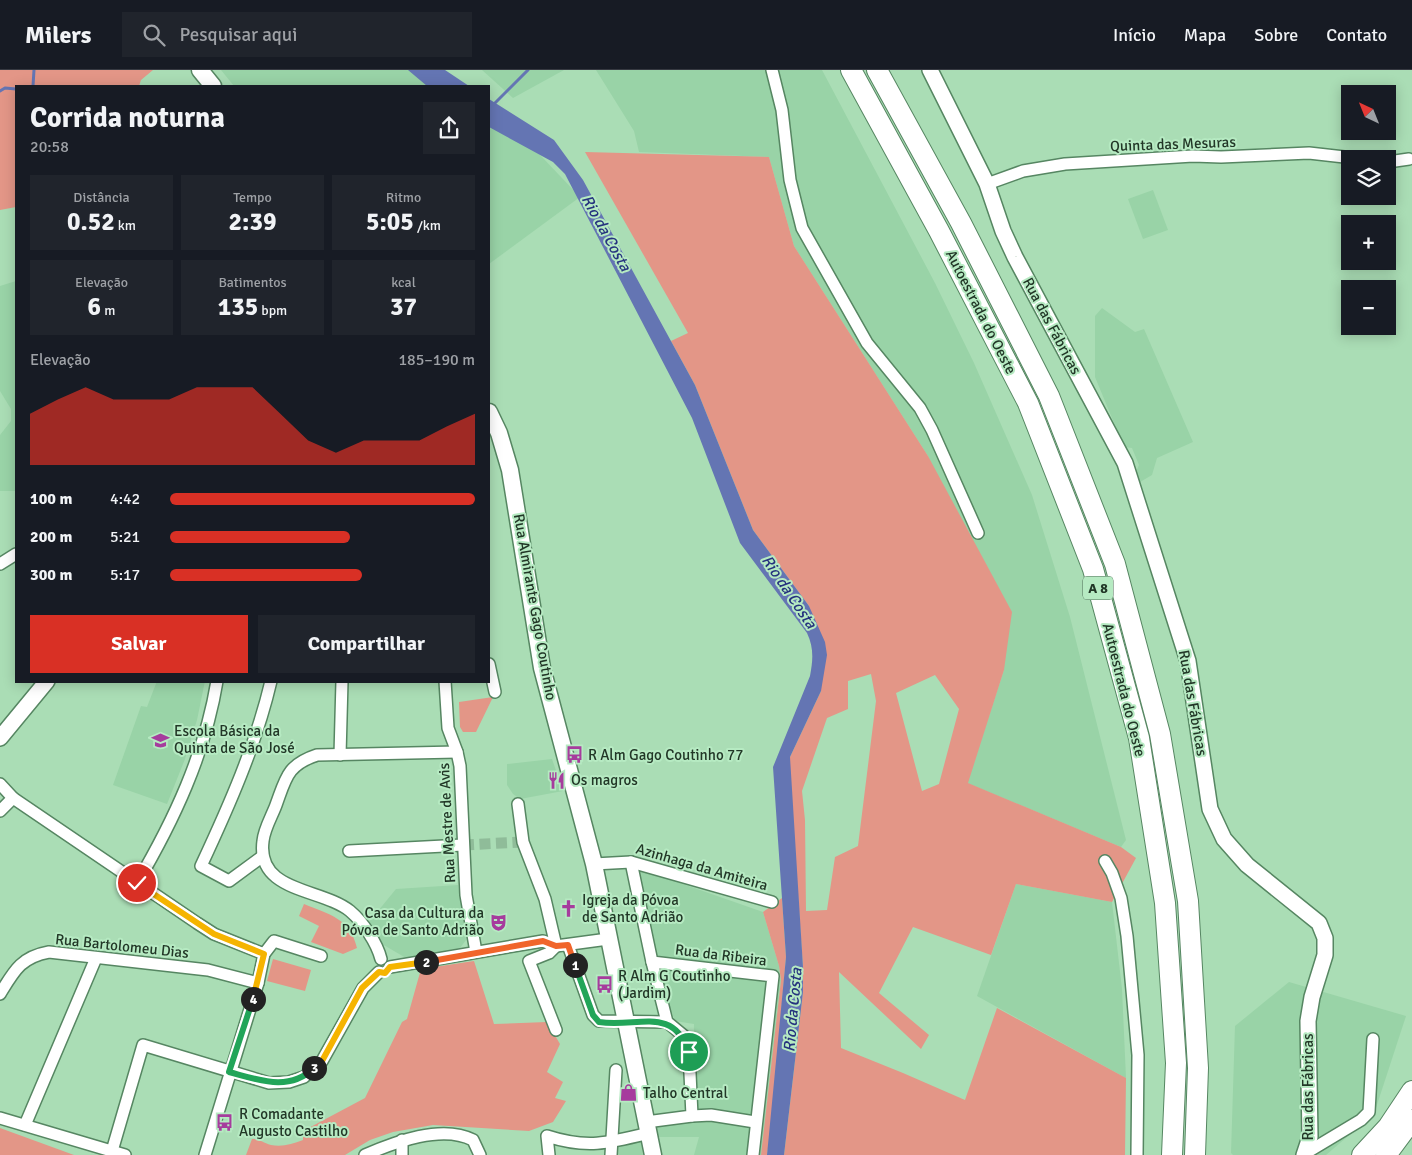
<!DOCTYPE html>
<html lang="pt">
<meta charset="utf-8">
<style>
:root{--surface:#171b24;--page:#20242c;--text:#f1f3f6;--muted:#9ea1a6;--line:#363941;--accent:#d93025}
body{margin:0;font-family:Signika,sans-serif;background:var(--page);color:var(--text);height:100vh;display:flex;flex-direction:column;font-size:19px;white-space:nowrap}
*{box-sizing:border-box;margin:0}
p{font-size:16px;color:var(--muted)}
.icon{flex:none;width:28px;height:28px;fill:none;stroke:currentColor;stroke-width:2;stroke-linecap:round;stroke-linejoin:round}
.map{position:relative;flex:1;overflow:hidden}
.drawer{position:absolute;left:15px;top:15px;width:475px;height:598px;display:flex;flex-direction:column;background:var(--surface);border-radius:0px;box-shadow:0 2px 12px #0003}
.drawer>*{flex:none}
.needle{width:32px;rotate:317deg}
.tools{position:absolute;left:1341px;top:15px;display:grid;gap:10px}
.tools a{display:grid;place-items:center;width:55px;height:55px;border-radius:0px;background:var(--surface);box-shadow:0 2px 12px #0003;font-size:25px}
.pin{position:absolute;display:grid;place-items:center;width:42px;height:42px;color:#fff;margin:-21px;border:2px solid #fff;border-radius:50%;box-shadow:0 1px 5px #0007}
.km{position:absolute;width:25px;height:25px;margin:-12px;border-radius:50%;background:#222;color:#fff;font-size:14px;line-height:25px;text-align:center}
.round{display:grid;place-items:center;flex:none;width:52px;height:52px;border-radius:0px;background:var(--page)}
.headline{display:flex;align-items:center;justify-content:space-between;height:85px;padding:0 15px}
h1{font-size:28px;font-weight:800;line-height:38px}
.metrics{display:grid;grid-template-columns:repeat(3,1fr);gap:8px;height:85px;padding:5px 15px}
.metrics div{display:grid;align-content:center;border-radius:0px;background:var(--page);text-align:center}
.metrics b{font-size:25px;font-weight:800}
.metrics small{font-size:14px;font-weight:400}
.metrics p{font-size:14px}
.chart{height:140px;padding:10px 15px}
.chart p{display:flex;justify-content:space-between}
.chart svg{width:100%;height:90px;margin-top:5px;fill:var(--accent);opacity:.7}
.action{display:flex;gap:10px;margin-top:auto;padding:10px 15px}
.action a{flex:1;height:58px;border-radius:0px;background:var(--accent);color:#fff;font-size:20px;font-weight:800;line-height:58px;text-align:center}
.action a+a{background:var(--page);color:var(--text)}
ul{padding:0 15px;list-style:none;font-size:16px}
li{display:grid;grid-template-columns:80px 60px 1fr;align-items:center;height:38px}
li i{height:12px;border-radius:6px;background:var(--accent)}
header{display:flex;align-items:center;gap:30px;box-sizing:border-box;height:70px;padding:0 25px;background:var(--surface);border-bottom:1px solid var(--line)}
header strong{font-size:24px}
nav{display:flex;gap:28px;margin-inline-start:auto;font-size:18px}
.search{width:350px;height:45px;background:var(--page);display:flex;align-items:center;gap:12px;box-sizing:border-box;padding:0 18px;border-radius:0px;color:var(--muted);font-size:19px}
.map>svg:first-child{display:block}
</style>
<header>
<strong>Milers</strong>
<div class="search"><svg class="icon" aria-label="search" viewBox="0 0 24 24"><circle cx="10" cy="10" r="6"/><path d="M15 15l6 6"/></svg>Pesquisar aqui</div>
<nav><a>Início</a><a>Mapa</a><a>Sobre</a><a>Contato</a></nav>
</header>
<div class="map">
<svg width="1412" height="1085" viewBox="0 0 1412 1085">
<rect width="100%" height="100%" fill="#aaddb5"/>
<g fill="#99d3a7">
<polygon points="221,0 420,0 440,16 234,16"/>
<polygon points="482,0 564,0 513,28"/>
<polygon points="596,0 822,0 935,213 974,293 1032,425 1070,547 1126,770 1121,777 967,713 1004,600 928,386 794,176 769,87 639,82 634,61"/>
<polygon points="489,47 523,67 580,127 489,194"/>
<polygon points="1153,120 1168,160 1143,169 1128,129"/>
<polygon points="16,211 16,421 0,421 0,365 11,351 11,339 0,321 0,216"/>
<polygon points="1102,238 1135,262 1144,259 1193,372 1157,388 1152,405 1140,412 1136,402 1139,395 1132,378 1124,377 1095,307 1095,246"/>
<polygon points="157,611 205,611 197,650 185,689 167,734 113,715 141,636 147,637"/>
<polygon points="552,689 563,721 520,729 513,724 507,715 507,694"/>
<polygon points="637,798 763,842 779,896 781,910 761,1085 694,1085 699,1067 656,1067 653,1057 670,1052 698,1047 697,1032 693,1031 694,954 675,951 655,898 772,909 651,887"/>
<polygon points="1016,814 1112,832 1122,919 1126,1008 977,926"/>
<polygon points="458,815 466,870 460,878 406,888 382,874 369,852 396,819"/>
<polygon points="1289,912 1406,946 1374,1044 1326,1085 1233,1085 1231,1083 1235,956"/>
<polygon points="640,1067 643,1085 615,1085 616,1072"/>
</g>
<g fill="#e39687" fill-rule="evenodd">
<polygon points="0,0 153,0 141,10 139,16 16,16 16,137 0,140"/>
<path d="M585 82 769 87 794 176 928 386 1012 542 1004 600 968 713 1121 777 1136 788 1112 832 1016 814 991 885 913 857 879 923 929 965 921 979 839 902 841 978 903 1003 965 1030 997 938 1126 1008 1125 1085H784L803 922V897L789 698 790 687 821 621 809 536 753 460 695 315 671 271 688 263ZM871 604 876 631 858 776 835 787 827 840 806 841 805 750 802 721 827 648 848 639V611ZM935 605 959 639 939 714 922 721 896 623Z"/>
<polygon points="493,627 476,662 463,662 460,657 459,632"/>
<polygon points="782,828 786,887 771,1058 767,1085 761,1085 781,910 779,896 763,842"/>
<path d="M304 834C330 845 350 848 357 878L343 884 311 872 319 856 299 846Z"/>
<polygon points="273,889 311,900 305,921 267,911"/>
<path d="M474 891 494 954 547 952 560 974 547 1002 563 1012 555 1028 566 1031 553 1052 529 1061 433 1055 393 1062 370 1070 345 1085H246L252 1069C260 1069 263 1073 271 1075 283 1077 292 1074 303 1070V1061L365 1028 402 952 407 949 421 899Z"/>
<polygon points="0,1058 74,1085 0,1085"/>
</g>
<g fill="#6475b3">
<polygon points="408,0 445,0 469,16 427,16"/>
<path d="M489 29 554 70 583 110 695 315 753 460 809 536 825 572 827 585 821 621 790 687 803 897V922L784 1085H767L786 887 773 697 810 606C813 590 814 578 807 563L740 473 692 348 565 104 553 92 489 57Z"/>
</g>
<g fill="none" stroke-linecap="round" stroke-linejoin="round">
<g stroke="#6475b3" stroke-width="3">
<polyline points="33,16 34,0"/>
<polyline points="0,21 5,18 16,19"/>
<polyline points="493,35 528,0"/>
</g>
<polyline stroke="#8fbc99" stroke-width="11" stroke-dasharray="11 5.5" stroke-linecap="butt" points="463,775 523,772"/>
<defs>
<g id="street">
<polyline points="772,0 782,40 790,110 802,158 867,273 920,338 932,360 978,463"/>
<polyline points="1388,92 1409,89"/>
<polyline points="987,114 1023,101 1065,94 1193,86 1221,87 1309,83 1362,89"/>
<polyline points="0,494 16,484"/>
<polyline points="489,594 495,622"/>
<polyline points="445,611 448,658 457,682 460,696 466,825 476,882"/>
<polyline points="340,685 342,611"/>
<polyline points="0,714 13,728 197,853 214,864 264,884"/>
<polyline points="518,734 523,772 545,829 556,876 549,883 529,891 556,960"/>
<polyline points="0,741 13,728"/>
<polyline points="349,781 463,775"/>
<path d="M263 786 229 811 201 796C229 736 256 675 271 611"/>
<polyline points="1105,791 1112,803 1121,828 1127,866 1138,985 1137,1085"/>
<polyline points="631,792 652,892 773,906 753,1085"/>
<polyline points="594,794 631,792 772,832"/>
<path d="M137 813C174 750 205 684 217 611"/>
<polyline points="568,875 593,945 599,951 667,952"/>
<path d="M381 889C377 873 363 852 350 841 322 818 256 823 263 771 264 759 272 746 276 735 286 708 287 695 317 685L457 682"/>
<polyline points="390,897 543,871 556,876 608,869"/>
<path d="M0 924C14 901 21 887 49 882L208 900 258 913"/>
<polyline points="692,1046 711,1045 755,1052"/>
<polyline points="0,1048 125,1085"/>
<polyline points="646,1052 692,1046 689,982 684,966 667,952 652,892"/>
<polyline points="25,1055 96,888"/>
<polyline points="402,1070 402,1085"/>
<polyline points="112,1081 143,975 269,1013 289,1012 304,1007 322,991 363,918 379,902"/>
<polyline points="1306,1083 1361,1050 1369,1042 1373,969"/>
<polyline points="205,1085 258,913 264,884 274,871 321,886"/>
<path d="M365 1085C395 1072 442 1054 473 1070L480 1085"/>
<path d="M549 1085 547 1066C587 1079 609 1073 649 1063"/>
<polyline points="611,1085 616,1000"/>
</g>
<g id="secondary">
<polyline points="930,0 987,114 1003,161 1015,187 1125,393 1188,591 1210,739 1224,769 1247,795 1319,853 1325,868 1325,885 1312,927 1308,951 1310,1067 1304,1085"/>
<polyline points="0,668 47,611"/>
</g>
<g id="primary">
<polyline points="200,0 213,16"/>
<polyline points="489,342 499,363 510,400 542,598 594,794 653,1085"/>
</g>
<g id="highway">
<polyline points="851,0 939,161 1028,333 1093,499 1139,668 1165,833 1176,993 1172,1085"/>
<polyline points="877,0 961,153 1049,326 1115,494 1160,664 1188,831 1198,998 1195,1085"/>
<polyline points="1362,1085 1388,1057 1412,1021"/>
<polyline points="1386,1085 1412,1050"/>
</g>
</defs>
<use href="#street" stroke="#568662" stroke-width="14"/>
<use href="#secondary" stroke="#568662" stroke-width="18"/>
<use href="#primary" stroke="#568662" stroke-width="19"/>
<use href="#highway" stroke="#568662" stroke-width="22"/>
<use href="#street" stroke="#fff" stroke-width="11"/>
<use href="#secondary" stroke="#fff" stroke-width="15"/>
<use href="#primary" stroke="#fff" stroke-width="16"/>
<use href="#highway" stroke="#fff" stroke-width="20"/>
</g>
<g fill="none" stroke-linecap="round" stroke-linejoin="round">
<defs>
<path id="split-1" d="M575 895 593 945 599 952C637 958 673 935 689 982"/>
<polyline id="split-2" points="426,892 543,871 556,876 568,875 575,895"/>
<polyline id="split-3" points="314,998 322,991 362,918 379,902 385,903 390,897 426,892"/>
<path id="split-4" d="M253 929 229 1002C259 1010 289 1022 314 998"/>
<polyline id="split-5" points="137,813 214,864 264,884 253,929"/>
</defs>
<use href="#split-1" stroke="#fff" stroke-width="10"/>
<use href="#split-2" stroke="#fff" stroke-width="10"/>
<use href="#split-3" stroke="#fff" stroke-width="10"/>
<use href="#split-4" stroke="#fff" stroke-width="10"/>
<use href="#split-5" stroke="#fff" stroke-width="10"/>
<use href="#split-1" stroke="#22a559" stroke-width="6"/>
<use href="#split-2" stroke="#f0652b" stroke-width="6"/>
<use href="#split-3" stroke="#f5b400" stroke-width="6"/>
<use href="#split-4" stroke="#22a559" stroke-width="6"/>
<use href="#split-5" stroke="#f5b400" stroke-width="6"/>
</g>
<defs>
<symbol id="school-bare" viewBox="-9 -9 18 18"><path d="M0-5L7-2L0 1L-7-2ZM-4 1L0 2.5L4 1V4Q0 6-4 4Z" fill="#a63c9d" stroke="#b6eac2" stroke-width="2.5" paint-order="stroke"/></symbol>
<symbol id="bus-bare" viewBox="-9 -9 18 18"><path d="M-5-6H5V4H4V6H2V4H-2V6H-4V4H-5ZM-3.5-4V0h7V-4ZM-3.5 1.2v1.5H-2V1.2ZM2 1.2v1.5H3.5V1.2Z" fill="#a63c9d" stroke="#b6eac2" stroke-width="2.5" paint-order="stroke"/></symbol>
<symbol id="restaurant-bare" viewBox="-9 -9 18 18"><path d="M-5-6h1v4h1v-4h1v4h1v-4h1v5L-1.5 .5V6h-2V.5L-5-1ZM5-6V6H3V1.5H1.5Q1.5-4 5-6Z" fill="#a63c9d" stroke="#b6eac2" stroke-width="2.5" paint-order="stroke"/></symbol>
<symbol id="church-bare" viewBox="-9 -9 18 18"><path d="M-1.2-6h2.4v3.5h3.3v2.4h-3.3V6h-2.4V-.1h-3.3v-2.4h3.3Z" fill="#a63c9d" stroke="#b6eac2" stroke-width="2.5" paint-order="stroke"/></symbol>
<symbol id="theatre-bare" viewBox="-9 -9 18 18"><path d="M-5-5.5Q0-4 5-5.5V0Q5 5 0 6Q-5 5-5 0ZM-3.3-2.5H-1v1.5H-3.3ZM1-2.5H3.3v1.5H1ZM-2.8 1Q0 5.5 2.8 1Z" fill="#a63c9d" stroke="#b6eac2" stroke-width="2.5" paint-order="stroke"/></symbol>
<symbol id="shop-bare" viewBox="-9 -9 18 18"><path d="M-5-2.5h2.3a2.7 3.5 0 0 1 5.4 0H5L5.5 6h-11ZM-1.5-2.5h3a1.5 2.3 0 0 0-3 0Z" fill="#a63c9d" stroke="#b6eac2" stroke-width="2.5" paint-order="stroke"/></symbol>
</defs>
<g fill-rule="evenodd">
<use href="#school-bare" x="148" y="658" width="25" height="25"/>
<use href="#bus-bare" x="562" y="672" width="25" height="25"/>
<use href="#restaurant-bare" x="544" y="698" width="25" height="25"/>
<use href="#church-bare" x="556" y="826" width="25" height="25"/>
<use href="#theatre-bare" x="486" y="840" width="25" height="25"/>
<use href="#bus-bare" x="592" y="902" width="25" height="25"/>
<use href="#shop-bare" x="616" y="1010" width="25" height="25"/>
<use href="#bus-bare" x="212" y="1040" width="25" height="25"/>
</g>
<g text-anchor="middle" dominant-baseline="central" stroke-width="4" stroke-linejoin="round" paint-order="stroke">
<rect fill="#b6eac2" stroke="#4e6d56" stroke-width="1" x="1083" y="506.5" width="30" height="23" rx="4"/>
<g font-size="14" font-weight="bold" fill="#223727">
<text x="1098" y="518">A 8</text>
</g>
<g font-size="15" fill="#223727" stroke="#b6eac2">
<text transform="translate(1173 74) rotate(-2)">Quinta das Mesuras</text>
<text transform="translate(981 242) rotate(63)">Autoestrada do Oeste</text>
<text transform="translate(1052 256) rotate(62)">Rua das Fábricas</text>
<text transform="translate(535 537) rotate(80)">Rua Almirante Gago Coutinho</text>
<text transform="translate(1124 620) rotate(76)">Autoestrada do Oeste</text>
<text transform="translate(1193 633) rotate(80)">Rua das Fábricas</text>
<text transform="translate(447 753) rotate(-93)">Rua Mestre de Avis</text>
<text transform="translate(702 797) rotate(16)">Azinhaga da Amiteira</text>
<text transform="translate(122 876) rotate(6)">Rua Bartolomeu Dias</text>
<text transform="translate(721 885) rotate(7)">Rua da Ribeira</text>
<text transform="translate(1308 1017) rotate(-90)">Rua das Fábricas</text>
</g>
<g font-size="15" fill="#223727" stroke="#b6eac2" text-anchor="start">
<text x="174" y="661">Escola Básica da<tspan x="174" dy="17">Quinta de São José</tspan></text>
<text x="588" y="685">R Alm Gago Coutinho 77</text>
<text x="571" y="710">Os magros</text>
<text x="582" y="830">Igreja da Póvoa<tspan x="582" dy="17">de Santo Adrião</tspan></text>
<text x="484" y="843" text-anchor="end">Casa da Cultura da<tspan x="484" dy="17">Póvoa de Santo Adrião</tspan></text>
<text x="618" y="906">R Alm G Coutinho<tspan x="618" dy="17">(Jardim)</tspan></text>
<text x="643" y="1023">Talho Central</text>
<text x="239" y="1044">R Comadante<tspan x="239" dy="17">Augusto Castilho</tspan></text>
</g>
<g font-size="16" font-style="italic" fill="#26337e" stroke="#b6eac2">
<text transform="translate(606 163) rotate(61)">Rio da Costa</text>
<text transform="translate(789 522) rotate(56)">Rio da Costa</text>
<text transform="translate(793 940) rotate(-85)">Rio da Costa</text>
</g>
</g>
</svg>
<div class="tools">
<a><svg class="needle" viewBox="-14 -14 28 28"><path d="M0-13l5 13h-10z" fill="#e53935"/><path d="M0 13l5-13h-10z" fill="#9ea1a6"/></svg></a>
<a><svg class="icon" aria-label="layers" viewBox="0 0 24 24"><path d="M12 4l9 5-9 5-9-5zM3 14l9 5 9-5"/></svg></a>
<a>+</a>
<a>−</a>
</div>
<div class="pin" style="left:689px;top:982px;background:#1e9e55"><svg class="icon" aria-label="arrive" viewBox="0 0 24 24"><path d="M6 21V4h12l-3 4 3 4H6"/></svg></div>
<div class="pin" style="left:137px;top:813px;background:#d93025"><svg class="icon" aria-label="check" viewBox="0 0 24 24"><path d="M5 12l5 5 9-10"/></svg></div>
<b class="km" style="left:575px;top:895px">1</b>
<b class="km" style="left:426px;top:892px">2</b>
<b class="km" style="left:314px;top:998px">3</b>
<b class="km" style="left:253px;top:929px">4</b>
<section class="drawer">
<div class="headline"><div><h1>Corrida noturna</h1><p>20:58</p></div><a class="round"><svg class="icon" aria-label="share" viewBox="0 0 24 24"><path d="M12 15V3M7 8l5-5 5 5M5 13v7h14v-7"/></svg></a></div>
<div class="metrics">
<div><p>Distância</p><b>0.52<small> km</small></b></div>
<div><p>Tempo</p><b>2:39</b></div>
<div><p>Ritmo</p><b>5:05<small> /km</small></b></div>
</div>
<div class="metrics">
<div><p>Elevação</p><b>6<small> m</small></b></div>
<div><p>Batimentos</p><b>135<small> bpm</small></b></div>
<div><p>kcal</p><b>37</b></div>
</div>
<div class="chart"><p><span>Elevação</span>185–190 m</p>
<svg viewBox="0 0 160 44" preserveAspectRatio="none"><path d="M0 44V19L10 12L20 6L30 12L40 12L50 12L60 6L70 6L80 6L90 19L100 32L110 38L120 32L130 32L140 32L150 25L160 19V44z"/></svg>
</div>
<ul>
<li><b>100 m</b>4:42<i style="width:100%"></i></li>
<li><b>200 m</b>5:21<i style="width:59%"></i></li>
<li><b>300 m</b>5:17<i style="width:63%"></i></li>
</ul>
<div class="action"><a>Salvar</a><a>Compartilhar</a></div>
</section>
</div>
